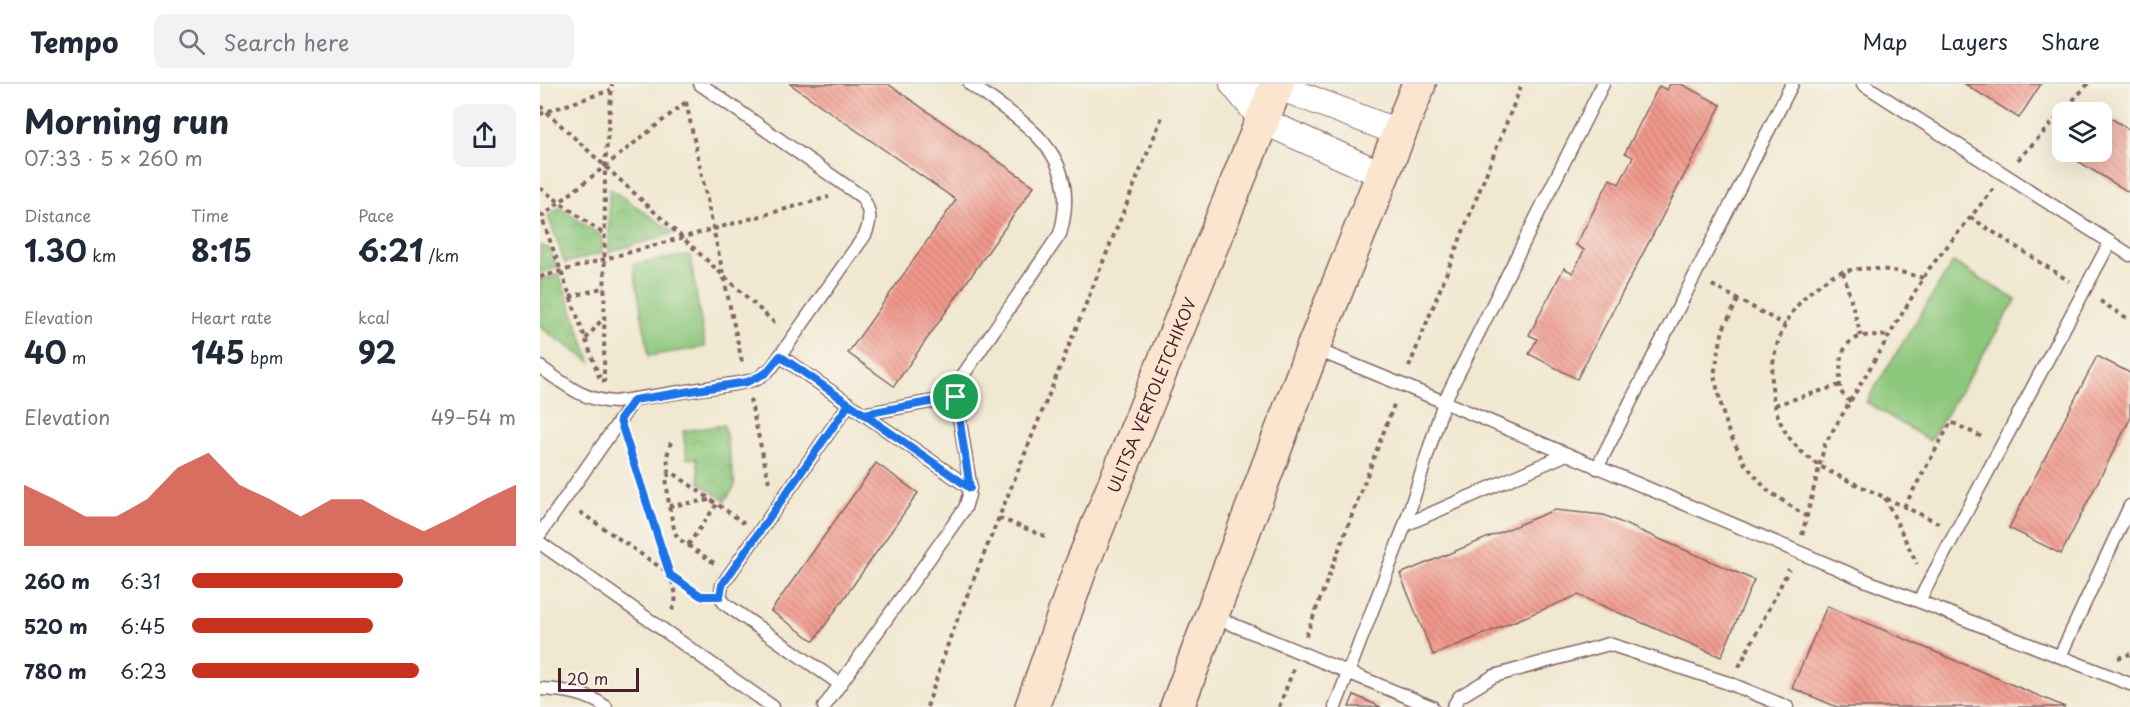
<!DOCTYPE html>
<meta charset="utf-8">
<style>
:root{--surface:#fff;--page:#f2f2f3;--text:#1f2937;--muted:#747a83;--line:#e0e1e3;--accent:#c8321e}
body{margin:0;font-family:"Playpen Sans",sans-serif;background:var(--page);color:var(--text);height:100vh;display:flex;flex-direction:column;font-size:22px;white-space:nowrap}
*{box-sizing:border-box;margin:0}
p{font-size:20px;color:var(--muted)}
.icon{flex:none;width:33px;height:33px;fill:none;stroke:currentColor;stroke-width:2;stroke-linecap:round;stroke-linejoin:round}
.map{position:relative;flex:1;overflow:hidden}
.side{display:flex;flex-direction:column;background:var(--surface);width:540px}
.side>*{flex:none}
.controls{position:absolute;left:1512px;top:18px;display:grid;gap:12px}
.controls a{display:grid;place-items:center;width:60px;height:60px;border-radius:12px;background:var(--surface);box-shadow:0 6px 24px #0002;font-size:30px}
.scale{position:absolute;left:18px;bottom:15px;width:81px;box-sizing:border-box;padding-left:6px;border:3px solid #4a1f2b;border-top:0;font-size:16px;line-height:21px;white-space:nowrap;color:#4a1f2b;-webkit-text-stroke:4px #f7f3e8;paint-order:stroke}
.pin{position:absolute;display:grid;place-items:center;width:51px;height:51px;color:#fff;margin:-26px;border:3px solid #fff;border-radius:50%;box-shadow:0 2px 6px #0007}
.round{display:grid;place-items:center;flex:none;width:63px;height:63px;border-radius:12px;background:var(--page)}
.summary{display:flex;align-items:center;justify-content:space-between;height:102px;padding:0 24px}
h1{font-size:33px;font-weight:700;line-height:45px}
.figures{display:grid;grid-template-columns:repeat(3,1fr);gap:9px;height:102px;padding:6px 24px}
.figures div{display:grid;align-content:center}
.figures b{font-size:30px;font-weight:700}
.figures small{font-size:16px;font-weight:400}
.figures p{font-size:16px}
.chart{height:168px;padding:12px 24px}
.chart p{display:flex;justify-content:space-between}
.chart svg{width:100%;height:108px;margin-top:6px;fill:var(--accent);opacity:.7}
ul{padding:0 24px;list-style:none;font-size:20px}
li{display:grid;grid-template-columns:96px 72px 1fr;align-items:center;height:45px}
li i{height:15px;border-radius:8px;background:var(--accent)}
header{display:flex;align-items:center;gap:36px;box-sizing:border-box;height:84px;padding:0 30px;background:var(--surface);border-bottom:2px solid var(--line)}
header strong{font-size:28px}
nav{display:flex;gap:33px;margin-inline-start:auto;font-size:21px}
.search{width:420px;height:54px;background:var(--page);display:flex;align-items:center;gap:15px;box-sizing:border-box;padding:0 21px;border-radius:12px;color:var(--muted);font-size:22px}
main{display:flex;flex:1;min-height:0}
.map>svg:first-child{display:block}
</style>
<header>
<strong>Tempo</strong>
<div class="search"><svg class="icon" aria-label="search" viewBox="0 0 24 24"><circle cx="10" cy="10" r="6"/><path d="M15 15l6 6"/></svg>Search here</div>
<nav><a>Map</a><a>Layers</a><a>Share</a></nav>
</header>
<main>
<section class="side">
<div class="summary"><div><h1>Morning run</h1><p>07:33 · 5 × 260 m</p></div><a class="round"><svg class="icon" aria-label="share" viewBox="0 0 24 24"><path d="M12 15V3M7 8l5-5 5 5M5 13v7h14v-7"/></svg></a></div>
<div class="figures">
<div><p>Distance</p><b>1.30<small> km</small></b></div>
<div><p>Time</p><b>8:15</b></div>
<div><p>Pace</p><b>6:21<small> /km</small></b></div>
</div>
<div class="figures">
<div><p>Elevation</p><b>40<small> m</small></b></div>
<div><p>Heart rate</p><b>145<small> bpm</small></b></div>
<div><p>kcal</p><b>92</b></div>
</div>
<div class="chart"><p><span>Elevation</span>49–54 m</p>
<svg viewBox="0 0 160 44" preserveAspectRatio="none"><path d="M0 44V19L10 25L20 32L30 32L40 25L50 12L60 6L70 19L80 25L90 32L100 25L110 25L120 32L130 38L140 32L150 25L160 19V44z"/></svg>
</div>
<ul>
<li><b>260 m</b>6:31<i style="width:65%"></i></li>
<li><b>520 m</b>6:45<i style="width:56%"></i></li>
<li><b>780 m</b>6:23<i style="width:70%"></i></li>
</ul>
</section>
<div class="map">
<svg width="1590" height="623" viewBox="0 0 1590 623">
<defs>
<pattern id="park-crowns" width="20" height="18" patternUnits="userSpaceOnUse" patternTransform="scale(1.5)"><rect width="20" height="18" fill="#8cc77c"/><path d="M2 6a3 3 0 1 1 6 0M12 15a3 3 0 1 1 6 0" fill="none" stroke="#7aaa6b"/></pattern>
<pattern id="building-back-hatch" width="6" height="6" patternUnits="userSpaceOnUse" patternTransform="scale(1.5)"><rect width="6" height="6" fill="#f1988b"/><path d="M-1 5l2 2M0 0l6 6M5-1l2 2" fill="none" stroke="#c57b72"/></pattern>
</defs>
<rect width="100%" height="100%" fill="#f7f3e8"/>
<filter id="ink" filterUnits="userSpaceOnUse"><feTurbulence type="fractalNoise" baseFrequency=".0167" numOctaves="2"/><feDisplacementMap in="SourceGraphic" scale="12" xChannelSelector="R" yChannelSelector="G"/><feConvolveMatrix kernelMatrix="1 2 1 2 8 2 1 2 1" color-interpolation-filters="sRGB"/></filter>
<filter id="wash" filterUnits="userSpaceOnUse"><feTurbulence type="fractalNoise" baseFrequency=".008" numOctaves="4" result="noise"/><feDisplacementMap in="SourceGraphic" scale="24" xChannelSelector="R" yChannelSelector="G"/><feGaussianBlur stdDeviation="1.35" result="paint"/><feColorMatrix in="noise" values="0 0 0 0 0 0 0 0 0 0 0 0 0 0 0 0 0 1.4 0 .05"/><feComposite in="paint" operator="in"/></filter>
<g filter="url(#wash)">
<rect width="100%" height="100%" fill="#f0e8d0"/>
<g fill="#8cc77c" stroke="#6b7354" stroke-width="1.5">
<polygon points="150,171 165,263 109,272 93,180"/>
<polygon points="1413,178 1476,216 1390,357 1326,318"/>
</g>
<g fill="url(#park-crowns)" stroke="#6b7354" stroke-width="1.5">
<polygon points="69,104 135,149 69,168"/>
<polygon points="20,123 62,153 62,169 25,179 8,132"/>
<polygon points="0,161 10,165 17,183 0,189"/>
<polygon points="19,190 51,278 0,243 0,196"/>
<polygon points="184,341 195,402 185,417 160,399 157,374 147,375 143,347"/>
</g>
<g id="blocks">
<g fill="url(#building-back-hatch)">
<polygon points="250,0 348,0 494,102 354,302 308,269 416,116"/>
<polygon points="1130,0 1141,0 1181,21 1037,295 989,270 997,255 989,251 1024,184 1033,189 1044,166 1036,161 1070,95 1079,100 1093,73 1085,69 1119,2 1127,6"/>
<polygon points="1425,0 1501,0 1479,34"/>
<polygon points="1564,30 1590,46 1590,109 1536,76 1541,68 1562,68 1562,35"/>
<polygon points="1557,272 1590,289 1590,335 1521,470 1469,444"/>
<polygon points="336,379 378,409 274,557 231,527"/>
<polygon points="1014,426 1064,431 1214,496 1181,573 1038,511 893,571 860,490"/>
<polygon points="1287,522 1525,623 1297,623 1252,604"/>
<polygon points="814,611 841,623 809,623"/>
</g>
</g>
</g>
<g filter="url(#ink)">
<use href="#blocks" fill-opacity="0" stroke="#846565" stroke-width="1.5"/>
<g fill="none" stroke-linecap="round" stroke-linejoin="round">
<defs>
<g id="lane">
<polyline points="1063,0 904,318 1327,497 1590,600"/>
<polyline points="1323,0 1590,171"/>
<polyline points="775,265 904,318 865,441"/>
<polyline points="240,272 430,404"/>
<path d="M0 283C26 301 42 316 75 318L200 299 217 295 232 283 325 151C332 136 330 126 322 113L160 0"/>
<polyline points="324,330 416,313"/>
<polyline points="1057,384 1252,0"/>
<polyline points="0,450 94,316"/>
<polyline points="0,459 233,623"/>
<polyline points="1379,517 1570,158"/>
<polyline points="672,532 892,623"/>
<polyline points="1520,572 1590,422"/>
<polyline points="300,600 185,520 180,512 182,501 309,320"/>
<path d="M0 605C24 606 47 609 66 623"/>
<path d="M284 623 425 424 429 411 430 400 416 313 419 297 520 150C543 70 486 40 430 0"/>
<polyline points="795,623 865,441 1027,370"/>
<polyline points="913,623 919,613 954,592 1069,560 1191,600 1247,623"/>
</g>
<g id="street">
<polyline points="693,0 723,37 843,91"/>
<polyline points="723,0 737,2 860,49"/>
</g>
<g id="secondary">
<path id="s1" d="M492 623 539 488 737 0"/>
<polyline points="637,623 773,264 879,0"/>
</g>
</defs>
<use href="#lane" stroke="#846565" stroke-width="15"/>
<use href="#street" stroke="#846565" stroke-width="28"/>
<use href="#secondary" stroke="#846565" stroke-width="36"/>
<g stroke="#846565" stroke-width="4" stroke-dasharray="4.5 4.5" stroke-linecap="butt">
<polyline points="146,18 202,278"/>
<polyline points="0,22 238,242"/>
<polyline points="0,30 71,6"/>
<polyline points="1478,76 1548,0"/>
<polyline points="0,104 65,151"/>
<polyline points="0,129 60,295"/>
<polyline points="1,133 146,18"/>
<polyline points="1430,133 1529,197"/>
<polyline points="1303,188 1321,252"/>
<polyline points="0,193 289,113"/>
<path d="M1383 194C1357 186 1325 180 1298 189 1291 191 1285 197 1279 201 1230 235 1214 316 1256 362 1276 384 1303 394 1329 406 1352 417 1375 428 1399 439"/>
<polyline points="1172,201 1245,241"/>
<polyline points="30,213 65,203"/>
<polyline points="1198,216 1183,245 1174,291 1186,342 1205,380 1227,406 1267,433"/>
<polyline points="1560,217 1590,236"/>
<polyline points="46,255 64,233"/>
<polyline points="869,283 982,0"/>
<polyline points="64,299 65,82 72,0"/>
<polyline points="210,315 229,398"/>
<path d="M1310 318 1300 307C1299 265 1302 247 1349 252"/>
<polyline points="1235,321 1300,301"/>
<polyline points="88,359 136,510 135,521 130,529"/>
<polyline points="129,389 127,372 132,354"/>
<polyline points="1345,414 1377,480"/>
<polyline points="129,422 169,416"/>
<polyline points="1364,423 1411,338 1444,354"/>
<polyline points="40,428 162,512"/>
<polyline points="459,434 507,453"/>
<polyline points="1262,451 1285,360 1388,186 1454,104"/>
<polyline points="148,461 177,420"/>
<polyline points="174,479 139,455 135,449 129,422 126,392 133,389 204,439"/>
<polyline points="766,552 855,318"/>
<polyline points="1578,574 1590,570"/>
<polyline points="1199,583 1249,485"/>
<polyline points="387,623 411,551 622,33"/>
<polyline points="739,623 754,584"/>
</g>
<use href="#lane" stroke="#fff" stroke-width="12"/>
<use href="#street" stroke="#fff" stroke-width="26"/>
<use href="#secondary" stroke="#fbe5cf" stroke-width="33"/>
</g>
</g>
<g fill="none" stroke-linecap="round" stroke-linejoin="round" filter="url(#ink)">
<defs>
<polyline id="route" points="416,313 324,330 240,272 226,289 207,298 94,316 80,336 130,491 161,512 180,512 182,501 309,320 430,404 416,313"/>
</defs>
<use href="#route" stroke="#fff" stroke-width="12"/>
<use href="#route" stroke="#1a73e8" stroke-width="8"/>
</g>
<g text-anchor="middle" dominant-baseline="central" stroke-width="4.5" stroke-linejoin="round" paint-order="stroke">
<g font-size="16" fill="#4a1f2b" stroke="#f7f3e8">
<text stroke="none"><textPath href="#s1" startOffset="334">ULITSA VERTOLETCHIKOV</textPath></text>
</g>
</g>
</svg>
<div class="controls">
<a><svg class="icon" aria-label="layers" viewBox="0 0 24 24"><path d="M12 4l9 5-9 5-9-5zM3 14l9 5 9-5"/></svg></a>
</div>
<div class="scale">20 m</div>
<div class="pin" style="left:416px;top:313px;background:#1e9e55"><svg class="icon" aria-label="arrive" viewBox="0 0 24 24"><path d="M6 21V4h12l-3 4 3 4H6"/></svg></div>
</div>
</main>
